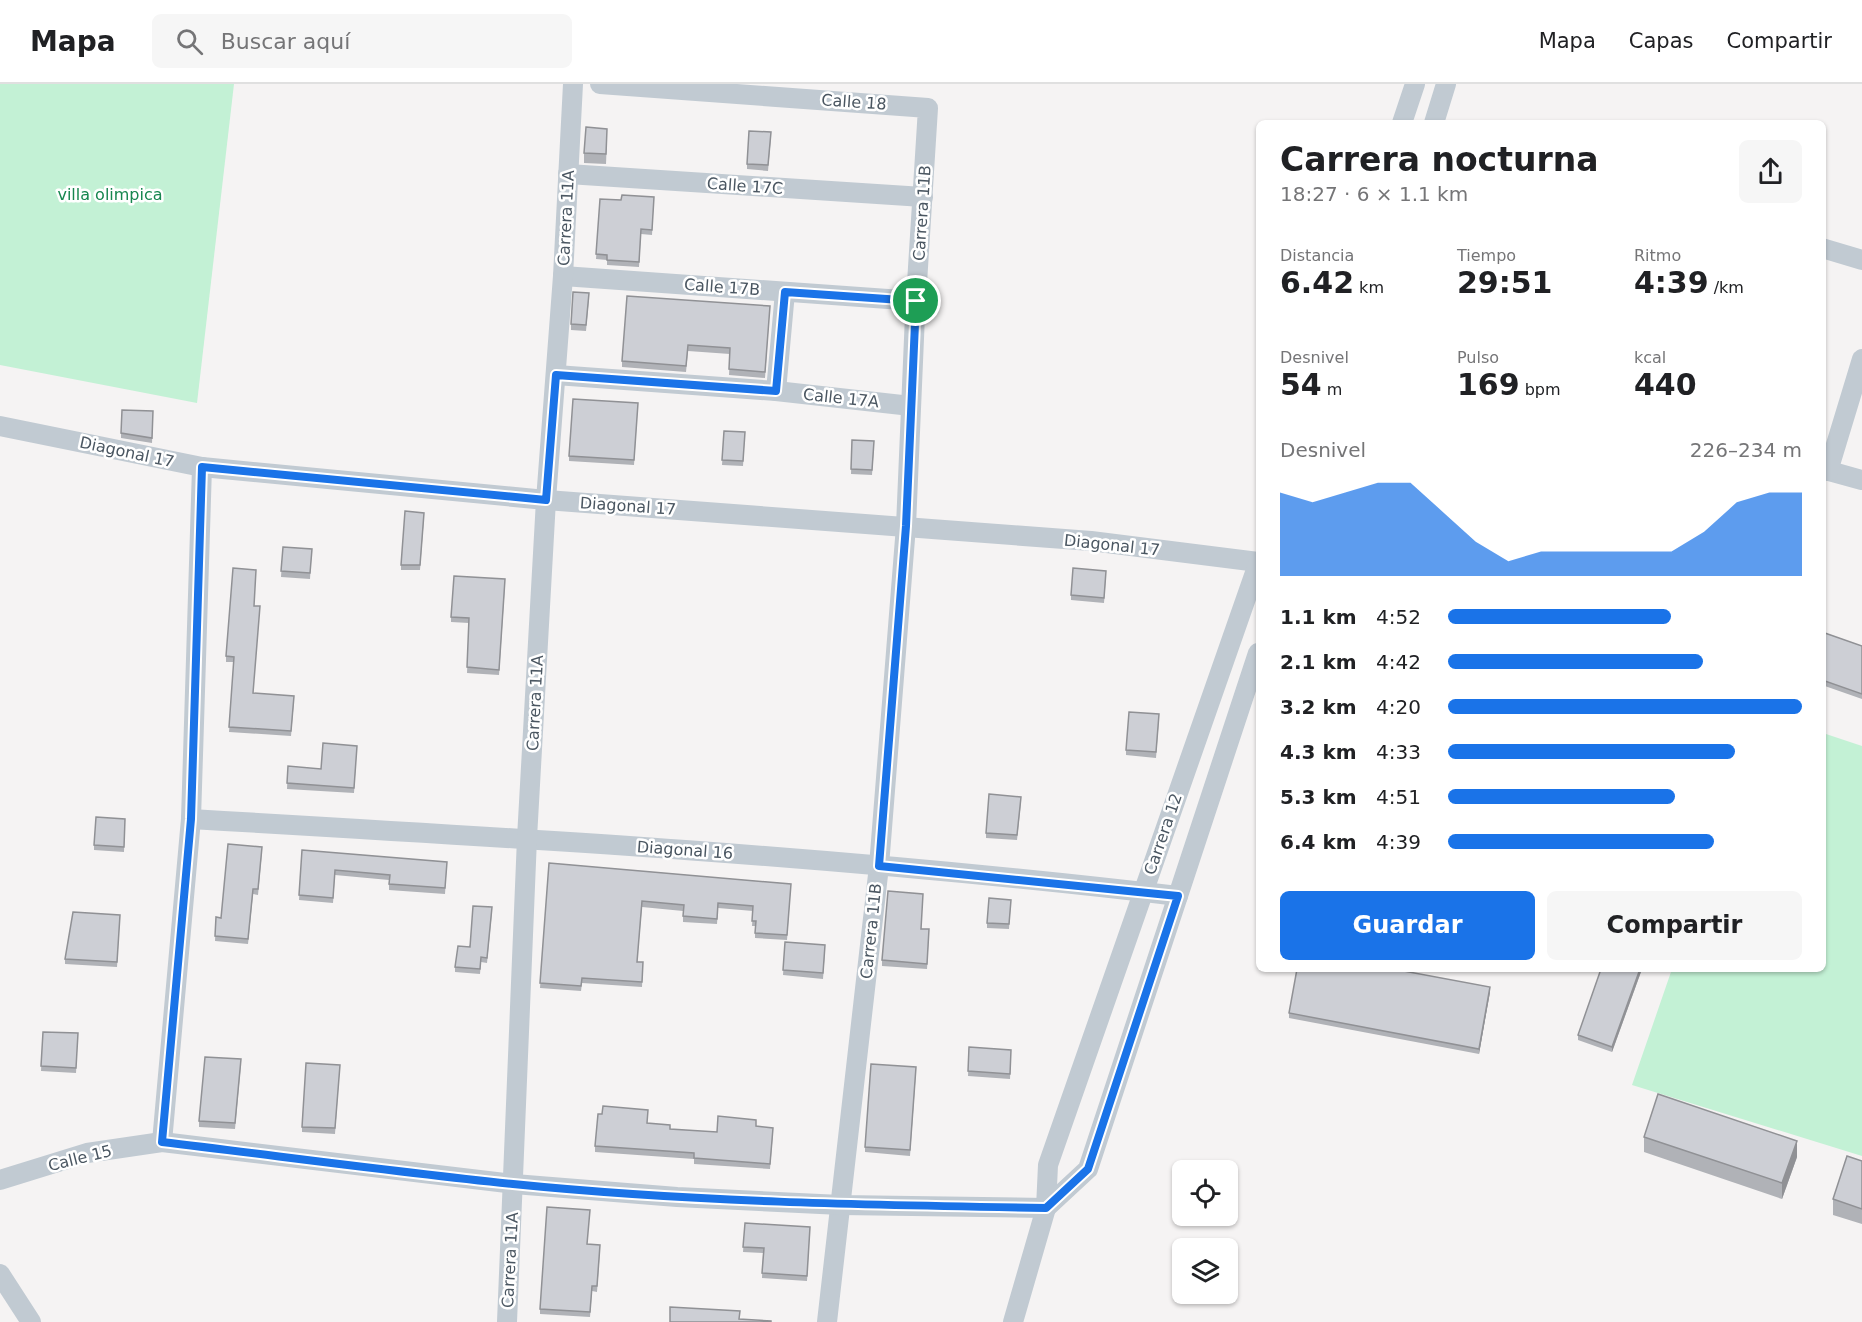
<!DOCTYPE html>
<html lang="es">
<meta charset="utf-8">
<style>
:root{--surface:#fff;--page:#f6f6f6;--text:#202124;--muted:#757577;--line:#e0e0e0;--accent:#1a73e8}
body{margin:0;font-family:"DejaVu Sans",sans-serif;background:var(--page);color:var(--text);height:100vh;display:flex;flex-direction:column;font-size:22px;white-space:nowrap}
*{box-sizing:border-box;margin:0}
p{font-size:20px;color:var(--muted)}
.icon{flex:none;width:33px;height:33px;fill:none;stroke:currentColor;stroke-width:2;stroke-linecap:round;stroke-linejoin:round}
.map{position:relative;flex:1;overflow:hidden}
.drawer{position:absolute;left:1256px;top:36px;width:570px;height:852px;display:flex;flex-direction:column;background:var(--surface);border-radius:9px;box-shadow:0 2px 4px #0004}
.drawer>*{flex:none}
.tools{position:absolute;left:1172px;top:1076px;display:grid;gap:12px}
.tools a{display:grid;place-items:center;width:66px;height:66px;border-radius:9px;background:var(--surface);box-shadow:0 2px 4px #0004;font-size:30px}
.pin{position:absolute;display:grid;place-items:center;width:51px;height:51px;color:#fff;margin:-26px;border:3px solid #fff;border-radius:50%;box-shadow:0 2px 6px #0007}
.round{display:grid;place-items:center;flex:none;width:63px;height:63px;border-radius:9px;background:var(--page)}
.head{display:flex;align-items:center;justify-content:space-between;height:102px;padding:0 24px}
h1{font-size:33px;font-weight:700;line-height:45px}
.stats{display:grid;grid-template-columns:repeat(3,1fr);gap:9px;height:102px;padding:6px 24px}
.stats div{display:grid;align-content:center}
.stats b{font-size:30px;font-weight:700}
.stats small{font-size:16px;font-weight:400}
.stats p{font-size:16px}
.chart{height:168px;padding:12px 24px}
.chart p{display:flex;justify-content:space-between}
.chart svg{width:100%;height:108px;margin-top:6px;fill:var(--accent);opacity:.7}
.button{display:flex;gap:12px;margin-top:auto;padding:12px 24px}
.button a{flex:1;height:69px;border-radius:9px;background:var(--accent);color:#fff;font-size:24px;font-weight:700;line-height:69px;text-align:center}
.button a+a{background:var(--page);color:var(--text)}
ul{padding:0 24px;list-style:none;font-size:20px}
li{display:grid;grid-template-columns:96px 72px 1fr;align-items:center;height:45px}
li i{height:15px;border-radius:8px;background:var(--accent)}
header{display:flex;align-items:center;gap:36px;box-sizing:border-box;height:84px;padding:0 30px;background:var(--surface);border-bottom:2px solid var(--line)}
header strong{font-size:28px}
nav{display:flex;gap:33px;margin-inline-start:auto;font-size:21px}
.search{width:420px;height:54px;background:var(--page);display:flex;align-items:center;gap:15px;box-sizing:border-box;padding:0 21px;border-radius:9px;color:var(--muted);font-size:22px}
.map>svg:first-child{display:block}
</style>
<header>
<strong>Mapa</strong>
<div class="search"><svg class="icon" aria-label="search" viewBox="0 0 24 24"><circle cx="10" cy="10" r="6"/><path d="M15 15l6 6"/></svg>Buscar aquí</div>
<nav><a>Mapa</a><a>Capas</a><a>Compartir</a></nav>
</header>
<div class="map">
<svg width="1862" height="1238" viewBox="0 0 1862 1238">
<rect width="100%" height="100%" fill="#f5f3f3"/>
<g fill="#c3f1d5">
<polygon points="0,0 234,0 197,319 0,281"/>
<polygon points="1823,649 1862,662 1862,1072 1632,1001 1672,885 1822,885"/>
</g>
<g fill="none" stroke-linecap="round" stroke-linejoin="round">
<g stroke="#c1cad2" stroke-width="20">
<polyline points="600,0 928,24 915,231 906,442 879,782 827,1238"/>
<polyline points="1402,39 1415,0"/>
<polyline points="1434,39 1446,0"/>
<polyline points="568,90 923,113"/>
<polyline points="1822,164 1862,176"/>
<polyline points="563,192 916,217"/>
<polyline points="556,291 776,307 911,322"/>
<polyline points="776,307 785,208"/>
<polyline points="0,342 202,383 546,416 1091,457 1258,478"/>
<polyline points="1822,385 1862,396"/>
<polyline points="1828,387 1862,275"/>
<path d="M191 735C521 754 850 773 1178 812"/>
<polyline points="162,1058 191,735 202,383"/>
<polyline points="0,1096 87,1069 162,1058 514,1100 677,1113 841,1121 1046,1124"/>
<polyline points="1046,1124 1088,1085 1258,569"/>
<polyline points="0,1190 31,1238"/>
<polyline points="507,1238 527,754 546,416 563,192 573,0"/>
<polyline points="1013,1238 1046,1124 1048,1081 1258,480"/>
</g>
</g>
<g fill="#b0b2b7">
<polygon points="771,53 768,87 747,85 747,80"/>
<polygon points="607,55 606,80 584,79 584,69"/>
<polygon points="654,113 652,151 641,150 639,183 607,181 607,176 596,175 600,115 621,116"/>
<polygon points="589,214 586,247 571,246 571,240"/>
<polygon points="770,222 765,294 729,291 730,270 688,267 686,288 622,283 622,277"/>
<polygon points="638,319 634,381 569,377 569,372"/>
<polygon points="153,327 152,359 121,354 121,349"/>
<polygon points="724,347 745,348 743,382 722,381"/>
<polygon points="852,356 874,363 872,391 851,390"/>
<polygon points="424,434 420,486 401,486 401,481"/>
<polygon points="283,463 312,465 310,495 281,493"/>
<polygon points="1106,492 1104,519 1071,516 1071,511"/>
<polygon points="505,501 499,591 467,589 469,539 451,538 451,533"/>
<polygon points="254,522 253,609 294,617 291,652 229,648 234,578 226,578 226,572"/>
<polygon points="1822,548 1862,562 1862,615 1822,601"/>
<polygon points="1159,635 1156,674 1126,671 1126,666"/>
<polygon points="357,662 354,709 287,705 288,682 321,685"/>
<polygon points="1021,718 1017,756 986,754 986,749"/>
<polygon points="125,735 124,768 94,766 94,761"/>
<polygon points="302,766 447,778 445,810 389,806 389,796 335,791 333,819 299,816"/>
<polygon points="262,768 258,811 253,810 248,860 215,857 216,833 221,834"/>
<polygon points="549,779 791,800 787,856 755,854 755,842 752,842 753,827 718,824 717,840 683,838 683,827 642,823 637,878 643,878 642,903 582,899 581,907 540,904"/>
<polygon points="1011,816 1009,845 987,844 987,839"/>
<polygon points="492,828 487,879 481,878 480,890 455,888 455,883"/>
<polygon points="120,831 117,883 65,880 65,875"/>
<polygon points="921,845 929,850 927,885 882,882 882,876"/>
<polygon points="785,858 825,867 823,895 783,891"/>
<polygon points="1642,885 1612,968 1578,956 1578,951"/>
<polygon points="1490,908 1479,970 1289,934 1289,929"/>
<polygon points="43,948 78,949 76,989 41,987"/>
<polygon points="969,963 1011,966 1010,995 968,992"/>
<polygon points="241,980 235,1045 199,1043 199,1037"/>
<polygon points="340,981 335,1050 302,1048 302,1043"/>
<polygon points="916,988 910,1072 865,1068 865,1063"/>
<polygon points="647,1039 670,1045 717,1048 756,1042 773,1049 770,1085 694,1080 694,1075 595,1068 595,1062"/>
<polygon points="1644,1053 1797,1073 1782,1115 1644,1068"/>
<polygon points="1862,1077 1862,1140 1833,1131 1833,1115"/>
<polygon points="745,1139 810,1143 807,1197 762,1194 763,1169 743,1168"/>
<polygon points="588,1160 600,1166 597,1208 592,1207 590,1233 540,1230 540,1225"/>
</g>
<g fill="#909195">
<polygon points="1640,885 1642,885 1612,968 1612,963"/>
<polygon points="1490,903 1490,908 1479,970 1479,965"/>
<polygon points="1797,1057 1797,1073 1782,1115 1782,1099"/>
</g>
<g fill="#cdcfd5" stroke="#909195" stroke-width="1.5">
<polygon points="586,43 607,45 606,70 584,69"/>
<polygon points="749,47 771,48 768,81 747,80"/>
<polygon points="622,111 654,113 652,146 641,145 639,178 607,176 607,171 596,170 600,115 621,116"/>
<polygon points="573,208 589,209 586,241 571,240"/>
<polygon points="627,212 770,222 765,288 729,285 730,264 688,261 686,282 622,277"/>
<polygon points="573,315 638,319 634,376 569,372"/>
<polygon points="122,326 153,327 152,354 121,349"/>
<polygon points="724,347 745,348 743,377 722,376"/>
<polygon points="852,356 874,357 872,386 851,385"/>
<polygon points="405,427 424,429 420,481 401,481"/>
<polygon points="283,463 312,465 310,489 281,487"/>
<polygon points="233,484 256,486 254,522 260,522 253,609 294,612 291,647 229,643 234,573 226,572"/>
<polygon points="1073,484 1106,487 1104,514 1071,511"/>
<polygon points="454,492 505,495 499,586 467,583 469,534 451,533"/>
<polygon points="1822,548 1862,562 1862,610 1822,596"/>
<polygon points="1129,628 1159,630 1156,668 1126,666"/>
<polygon points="323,659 357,662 354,704 287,699 288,682 321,685"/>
<polygon points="989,710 1021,713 1017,751 986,749"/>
<polygon points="96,733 125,735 124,763 94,761"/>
<polygon points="228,760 262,763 258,805 253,805 248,855 215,852 216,833 221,834"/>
<polygon points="302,766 447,778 445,804 389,800 390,791 335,786 333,814 299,811"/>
<polygon points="549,779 791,800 787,851 755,849 756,837 752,837 753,822 718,819 717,835 683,832 684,821 642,817 637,878 643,878 642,898 582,894 581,902 540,899"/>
<polygon points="888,807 923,810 921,845 929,845 927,880 882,876"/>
<polygon points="989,814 1011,816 1009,840 987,839"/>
<polygon points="473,822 492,823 487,874 481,873 480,885 455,883 458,862 470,863"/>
<polygon points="73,828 120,831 117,878 65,875"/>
<polygon points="785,858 825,861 823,889 783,886"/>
<polygon points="1297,885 1393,885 1490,903 1479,965 1289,929"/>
<polygon points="1601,885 1640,885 1612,963 1578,951"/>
<polygon points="43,948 78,949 76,984 41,982"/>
<polygon points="969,963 1011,966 1010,990 968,987"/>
<polygon points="205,973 241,975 235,1039 199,1037"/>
<polygon points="306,979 340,981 335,1044 302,1043"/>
<polygon points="871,980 916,983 910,1066 865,1063"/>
<polygon points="1658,1010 1797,1057 1782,1099 1644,1053"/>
<polygon points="603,1022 648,1026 647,1039 670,1041 670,1045 717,1048 718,1032 756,1036 756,1042 773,1044 770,1080 694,1074 694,1069 595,1062 598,1030 602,1030"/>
<polygon points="1847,1072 1862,1077 1862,1125 1833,1115"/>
<polygon points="547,1123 590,1126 587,1160 600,1161 597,1202 592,1202 590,1228 540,1225"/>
<polygon points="745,1139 810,1143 807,1192 762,1189 764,1164 743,1163"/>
<polygon points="670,1223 740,1227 739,1235 771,1237 771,1238 670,1238"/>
</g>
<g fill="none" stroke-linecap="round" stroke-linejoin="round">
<defs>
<path id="route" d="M785 208 916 217 906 442 879 782 1178 812 1088 1085 1046 1124C868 1121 690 1118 513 1100 396 1088 279 1072 162 1058L191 735 202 383 546 416 556 291 776 307Z"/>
</defs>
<use href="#route" stroke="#fff" stroke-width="12"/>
<use href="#route" stroke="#1a73e8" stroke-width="8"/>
</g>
<g text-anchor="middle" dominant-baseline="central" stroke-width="5" stroke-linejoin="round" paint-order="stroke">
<g font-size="16" fill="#4a5661" stroke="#fff">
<text transform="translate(854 18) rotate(4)">Calle 18</text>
<text transform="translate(745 102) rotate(4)">Calle 17C</text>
<text transform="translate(922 129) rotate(-86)">Carrera 11B</text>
<text transform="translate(566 134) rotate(-87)">Carrera 11A</text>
<text transform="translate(722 203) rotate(4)">Calle 17B</text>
<text transform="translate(841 314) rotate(6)">Calle 17A</text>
<text transform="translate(127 368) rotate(12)">Diagonal 17</text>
<text transform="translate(628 422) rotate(4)">Diagonal 17</text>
<text transform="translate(1112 461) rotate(6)">Diagonal 17</text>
<text transform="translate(535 619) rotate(-87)">Carrera 11A</text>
<text transform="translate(1163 750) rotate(-71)">Carrera 12</text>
<text transform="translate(685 766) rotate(4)">Diagonal 16</text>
<text transform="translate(871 847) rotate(-84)">Carrera 11B</text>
<text transform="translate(80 1074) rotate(-14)">Calle 15</text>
<text transform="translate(510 1176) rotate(-87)">Carrera 11A</text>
</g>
<g font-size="16" fill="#17864f" stroke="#fff">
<text x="110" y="110">villa olimpica</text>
</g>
</g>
</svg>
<div class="tools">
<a><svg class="icon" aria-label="locate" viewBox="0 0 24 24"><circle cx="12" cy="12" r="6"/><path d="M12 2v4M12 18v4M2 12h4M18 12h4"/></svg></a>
<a><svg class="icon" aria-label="layers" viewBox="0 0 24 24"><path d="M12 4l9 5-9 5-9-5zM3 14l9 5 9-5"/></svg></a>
</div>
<div class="pin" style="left:916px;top:217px;background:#1e9e55"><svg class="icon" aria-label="arrive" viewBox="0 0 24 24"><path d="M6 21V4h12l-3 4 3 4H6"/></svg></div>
<section class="drawer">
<div class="head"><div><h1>Carrera nocturna</h1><p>18:27 · 6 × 1.1 km</p></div><a class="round"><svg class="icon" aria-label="share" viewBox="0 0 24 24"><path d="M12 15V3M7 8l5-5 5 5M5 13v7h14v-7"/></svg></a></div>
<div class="stats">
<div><p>Distancia</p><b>6.42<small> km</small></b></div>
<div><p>Tiempo</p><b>29:51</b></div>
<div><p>Ritmo</p><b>4:39<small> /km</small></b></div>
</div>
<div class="stats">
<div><p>Desnivel</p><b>54<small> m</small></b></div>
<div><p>Pulso</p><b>169<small> bpm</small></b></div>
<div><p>kcal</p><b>440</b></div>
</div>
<div class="chart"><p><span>Desnivel</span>226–234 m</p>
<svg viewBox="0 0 160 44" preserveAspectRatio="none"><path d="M0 44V10L10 14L20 10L30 6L40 6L50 18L60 30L70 38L80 34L90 34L100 34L110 34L120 34L130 26L140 14L150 10L160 10V44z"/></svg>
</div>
<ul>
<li><b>1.1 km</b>4:52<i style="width:63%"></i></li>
<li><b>2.1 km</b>4:42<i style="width:72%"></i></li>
<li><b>3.2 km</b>4:20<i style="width:100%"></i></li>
<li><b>4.3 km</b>4:33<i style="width:81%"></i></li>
<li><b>5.3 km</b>4:51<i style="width:64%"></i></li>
<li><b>6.4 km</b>4:39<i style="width:75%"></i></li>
</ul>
<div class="button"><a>Guardar</a><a>Compartir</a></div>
</section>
</div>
